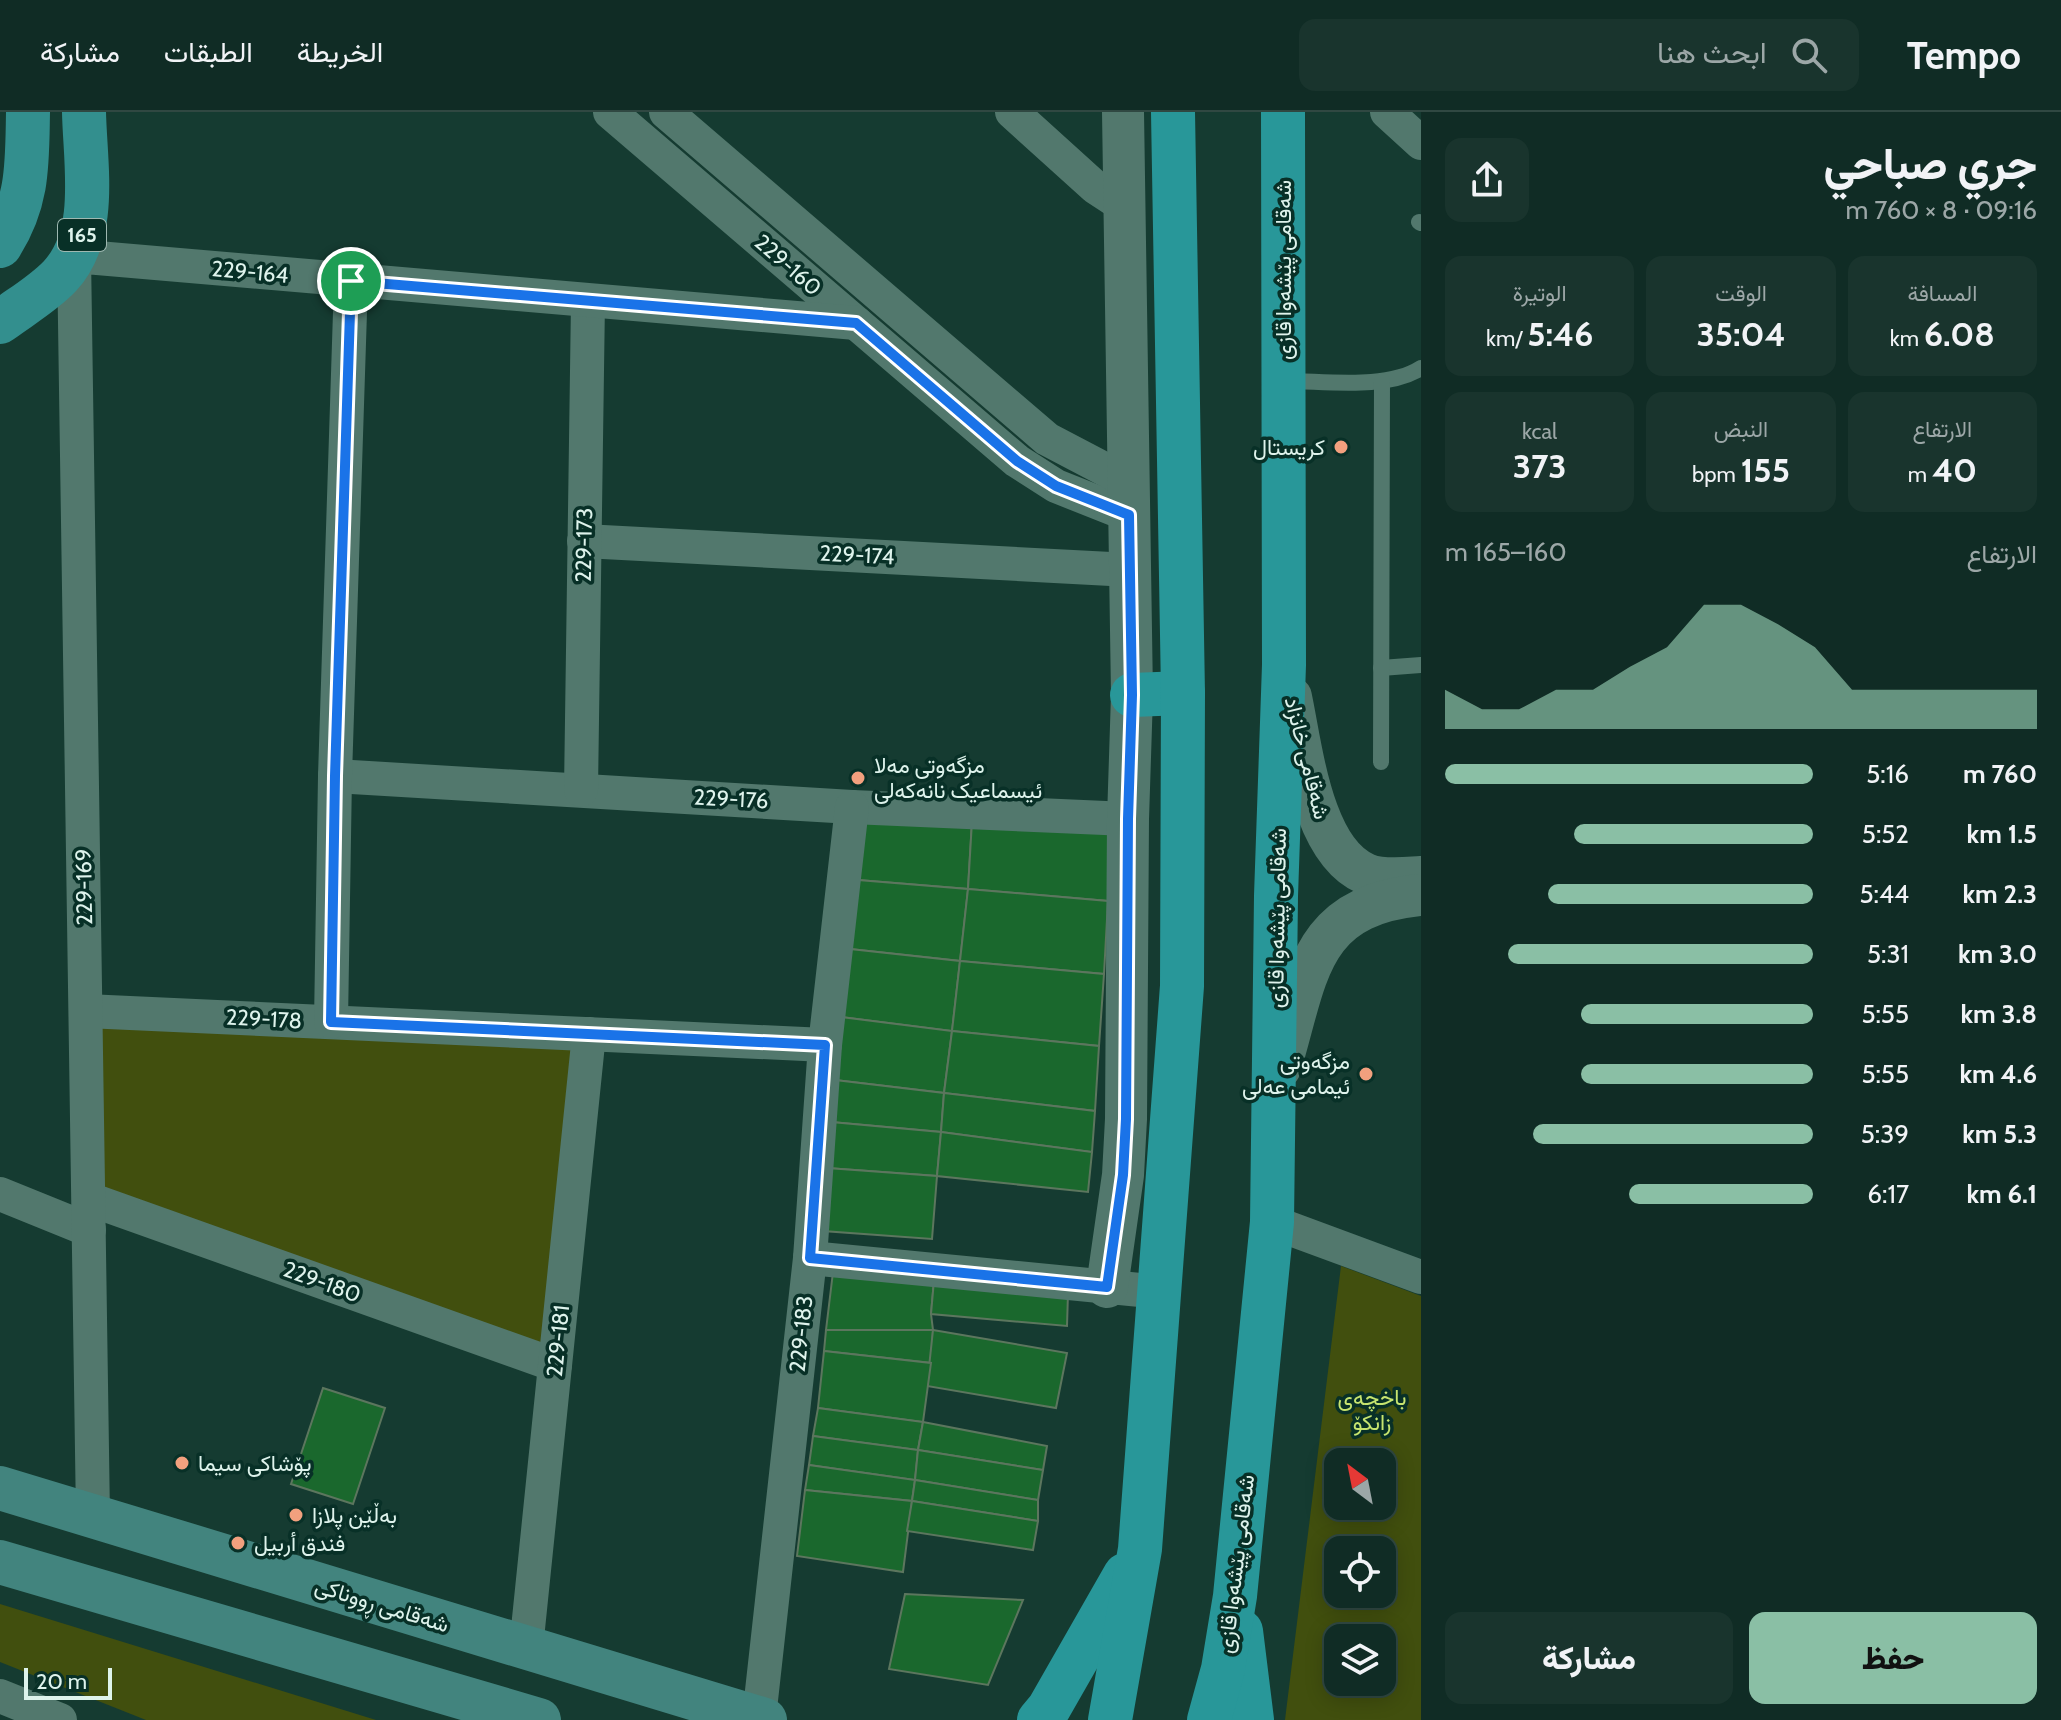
<!DOCTYPE html>
<html lang="ar">
<meta charset="utf-8">
<style>
:root{--surface:#102c25;--page:#19342d;--text:#f1f3f6;--muted:#9ca7a7;--line:#304842;--accent:#8abfa5}
body{margin:0;font-family:Cabin,Vazirmatn,sans-serif;background:var(--page);color:var(--text);direction:rtl;height:100vh;display:flex;flex-direction:column;font-size:30px;white-space:nowrap}
*{box-sizing:border-box;margin:0}
p{font-size:26px;color:var(--muted)}
.icon{flex:none;width:44px;height:44px;fill:none;stroke:currentColor;stroke-width:2;stroke-linecap:round;stroke-linejoin:round}
.map{position:relative;flex:1;overflow:hidden;direction:ltr}
.side{display:flex;flex-direction:column;background:var(--surface);width:640px}
.side>*{flex:none}
.needle{width:52px;rotate:328deg}
.fabs{position:absolute;left:1324px;top:1336px;display:grid;gap:16px}
.fabs a{display:grid;place-items:center;width:72px;height:72px;border-radius:16px;background:var(--surface);box-shadow:0 4px 20px #0003,0 0 0 2px var(--line);font-size:40px}
.scale{position:absolute;left:24px;bottom:20px;width:88px;box-sizing:border-box;padding-left:8px;border:4px solid #def3ec;border-top:0;font-size:22px;line-height:28px;white-space:nowrap;color:#def3ec;-webkit-text-stroke:6px #083027;paint-order:stroke}
.pin{position:absolute;display:grid;place-items:center;width:68px;height:68px;color:#fff;margin:-34px;border:4px solid #fff;border-radius:50%;box-shadow:0 2px 8px #0007}
.round{display:grid;place-items:center;flex:none;width:84px;height:84px;border-radius:16px;background:var(--page)}
.headline{display:flex;align-items:center;justify-content:space-between;height:136px;padding:0 24px}
h1{font-size:44px;font-weight:800;line-height:60px}
.metrics{display:grid;grid-template-columns:repeat(3,1fr);gap:12px;height:136px;padding:8px 24px}
.metrics div{display:grid;align-content:center;border-radius:16px;background:var(--page);text-align:center}
.metrics b{font-size:34px;font-weight:800}
.metrics small{font-size:22px;font-weight:400}
.metrics p{font-size:22px}
.chart{height:224px;padding:16px 24px}
.chart p{display:flex;justify-content:space-between}
.chart svg{width:100%;height:144px;margin-top:8px;fill:var(--accent);opacity:.7}
.action{display:flex;gap:16px;margin-top:auto;padding:16px 24px}
.action a{flex:1;height:92px;border-radius:16px;background:var(--accent);color:#111;font-size:32px;font-weight:800;line-height:92px;text-align:center}
.action a+a{background:var(--page);color:var(--text)}
ul{padding:0 24px;list-style:none;font-size:26px}
li{display:grid;grid-template-columns:128px 96px 1fr;align-items:center;height:60px}
li i{height:20px;border-radius:10px;background:var(--accent)}
header{display:flex;align-items:center;gap:48px;box-sizing:border-box;height:112px;padding:0 40px;background:var(--surface);border-bottom:2px solid var(--line)}
header strong{font-size:38px}
nav{display:flex;gap:44px;margin-inline-start:auto;font-size:28px}
.search{width:560px;height:72px;background:var(--page);display:flex;align-items:center;gap:20px;box-sizing:border-box;padding:0 28px;border-radius:16px;color:var(--muted);font-size:30px}
main{display:flex;flex:1;min-height:0}
.map>svg:first-child{display:block}
</style>
<header>
<strong>Tempo</strong>
<div class="search"><svg class="icon" aria-label="search" viewBox="0 0 24 24"><circle cx="10" cy="10" r="6"/><path d="M15 15l6 6"/></svg>ابحث هنا</div>
<nav><a>الخريطة</a><a>الطبقات</a><a>مشاركة</a></nav>
</header>
<main>
<section class="side">
<div class="headline"><div><h1>جري صباحي</h1><p>09:16 · 8 × 760 m</p></div><a class="round"><svg class="icon" aria-label="share" viewBox="0 0 24 24"><path d="M12 15V3M7 8l5-5 5 5M5 13v7h14v-7"/></svg></a></div>
<div class="metrics">
<div><p>المسافة</p><b>6.08<small> km</small></b></div>
<div><p>الوقت</p><b>35:04</b></div>
<div><p>الوتيرة</p><b>5:46<small> /km</small></b></div>
</div>
<div class="metrics">
<div><p>الارتفاع</p><b>40<small> m</small></b></div>
<div><p>النبض</p><b>155<small> bpm</small></b></div>
<div><p>kcal</p><b>373</b></div>
</div>
<div class="chart"><p><span>الارتفاع</span>160–165 m</p>
<svg viewBox="0 0 160 44" preserveAspectRatio="none"><path d="M0 44V32L10 38L20 38L30 32L40 32L50 25L60 19L70 6L80 6L90 12L100 19L110 32L120 32L130 32L140 32L150 32L160 32V44z"/></svg>
</div>
<ul>
<li><b>760 m</b>5:16<i style="width:100%"></i></li>
<li><b>1.5 km</b>5:52<i style="width:65%"></i></li>
<li><b>2.3 km</b>5:44<i style="width:72%"></i></li>
<li><b>3.0 km</b>5:31<i style="width:83%"></i></li>
<li><b>3.8 km</b>5:55<i style="width:63%"></i></li>
<li><b>4.6 km</b>5:55<i style="width:63%"></i></li>
<li><b>5.3 km</b>5:39<i style="width:76%"></i></li>
<li><b>6.1 km</b>6:17<i style="width:50%"></i></li>
</ul>
<div class="action"><a>حفظ</a><a>مشاركة</a></div>
</section>
<div class="map">
<svg width="1421" height="1608" viewBox="0 0 1421 1608">
<rect width="100%" height="100%" fill="#153b31"/>
<g fill="#414f0e" fill-rule="evenodd">
<polygon points="86,899 589,922 555,1253 89,1087"/>
<path d="M1341 1154 1421 1184V1608H1285ZM1382 1350V1394H1338V1350ZM1382 1438V1482H1338V1438ZM1382 1526V1570H1338V1526Z"/>
<polygon points="0,1492 376,1608 146,1608 0,1550"/>
</g>
<g fill="#1a682d" stroke="#5c765e" stroke-width="2">
<polygon points="865,700 972,709 968,777 858,768"/>
<polygon points="972,709 1113,717 1108,789 968,777"/>
<polygon points="858,768 968,777 960,849 850,837"/>
<polygon points="968,777 1108,789 1104,862 960,849"/>
<polygon points="850,837 960,849 952,919 841,905"/>
<polygon points="960,849 1104,862 1099,934 952,919"/>
<polygon points="841,905 952,919 944,981 835,968"/>
<polygon points="952,919 1099,934 1095,999 944,981"/>
<polygon points="835,968 944,981 941,1020 831,1010"/>
<polygon points="944,981 1095,999 1092,1040 941,1020"/>
<polygon points="831,1010 941,1020 937,1064 827,1056"/>
<polygon points="941,1020 1092,1040 1088,1080 937,1064"/>
<polygon points="827,1056 937,1064 932,1127 823,1119"/>
<polygon points="833,1160 934,1168 931,1202 933,1218 826,1218"/>
<polygon points="934,1168 1068,1181 1067,1214 931,1202"/>
<polygon points="826,1218 933,1218 931,1251 824,1239"/>
<polygon points="933,1218 1067,1241 1056,1296 927,1274"/>
<polygon points="824,1239 931,1251 923,1310 818,1296"/>
<polygon points="323,1276 385,1296 353,1392 291,1372"/>
<polygon points="818,1296 923,1310 918,1338 813,1324"/>
<polygon points="923,1310 1047,1334 1043,1358 918,1338"/>
<polygon points="813,1324 918,1338 915,1368 809,1353"/>
<polygon points="918,1338 1043,1358 1038,1388 915,1368"/>
<polygon points="809,1353 915,1368 912,1389 805,1378"/>
<polygon points="915,1368 1038,1388 1038,1409 912,1389"/>
<polygon points="805,1378 912,1389 903,1460 797,1444"/>
<polygon points="912,1389 1038,1409 1033,1438 907,1419"/>
<polygon points="905,1482 1023,1488 988,1573 889,1557"/>
</g>
<g fill="none" stroke-linecap="round" stroke-linejoin="round">
<g stroke="#52786d" stroke-width="16">
<polyline points="1419,110 1421,111"/>
<path d="M1285 269C1326 269 1387 278 1421 256"/>
<polyline points="1381,556 1421,553"/>
<polyline points="1381,650 1382,269"/>
</g>
<g stroke="#52786d" stroke-width="34">
<polyline points="610,0 1017,349 1056,374 1129,403"/>
<polyline points="666,0 1047,327 1129,370"/>
<polyline points="1012,0 1095,75 1124,94"/>
<polyline points="1387,0 1421,31"/>
<polyline points="584,429 1130,458"/>
<polyline points="335,664 852,695 1128,707"/>
<polyline points="581,678 588,189"/>
<polyline points="86,899 825,933"/>
<polyline points="331,910 335,664 351,169"/>
<polyline points="0,1082 89,1118"/>
<polyline points="89,1087 555,1253"/>
<polyline points="1272,1110 1421,1165"/>
<polyline points="810,1146 1161,1180"/>
<polyline points="93,1405 74,144 856,211"/>
<polyline points="526,1536 589,922"/>
<polyline points="0,1584 60,1608"/>
<polyline points="759,1606 810,1146 825,933 852,695"/>
</g>
<g stroke="#52786d" stroke-width="42">
<path d="M1291 585C1302 637 1312 739 1366 762 1382 769 1404 766 1421 765"/>
<path d="M1280 956C1308 864 1307 794 1421 783"/>
<polyline points="1107,1175 1123,1063 1126,1007 1128,707 1132,583 1123,0"/>
</g>
<g stroke="#42847e" stroke-width="44">
<polyline points="0,1376 765,1608"/>
<polyline points="0,1450 539,1608"/>
</g>
<g stroke="#338f8e" stroke-width="44">
<path d="M0 134C29 89 27 51 28 0"/>
<path d="M0 210C20 195 43 182 60 164 99 122 85 52 84 0"/>
</g>
<g stroke="#289799" stroke-width="44">
<polyline points="1132,583 1183,581"/>
<polyline points="1241,1519 1252,1608"/>
<polyline points="1039,1608 1049,1596 1125,1463"/>
<polyline points="1110,1608 1140,1437 1182,874 1183,581 1173,0"/>
<polyline points="1209,1608 1223,1557 1235,1484 1272,1110 1276,784 1284,553 1283,0"/>
</g>
</g>
<g fill="none" stroke-linecap="round" stroke-linejoin="round">
<defs>
<polygon id="route" points="351,169 856,211 1017,349 1056,374 1129,403 1132,583 1128,707 1126,1007 1123,1063 1107,1175 810,1146 825,933 331,910 335,664"/>
</defs>
<use href="#route" stroke="#fff" stroke-width="16"/>
<use href="#route" stroke="#1a73e8" stroke-width="10"/>
</g>
<g fill="#f2a07e" stroke="#083027" stroke-width="3">
<circle cx="1341" cy="335" r="8"/>
<circle cx="858" cy="666" r="8"/>
<circle cx="1366" cy="962" r="8"/>
<circle cx="182" cy="1351" r="8"/>
<circle cx="296" cy="1403" r="8"/>
<circle cx="238" cy="1431" r="8"/>
</g>
<g text-anchor="middle" dominant-baseline="central" stroke-width="7" stroke-linejoin="round" paint-order="stroke">
<rect fill="#083027" stroke="#9eb8b1" stroke-width="2" x="58" y="107" width="48" height="32" rx="6"/>
<g font-size="20" font-weight="bold" fill="#def3ec">
<text x="82" y="123">165</text>
</g>
<g font-size="22" fill="#def3ec" stroke="#083027">
<text transform="translate(788 153) rotate(41)">229-160</text>
<text transform="translate(1283 158) rotate(-90)">شەقامی پێشەوا قازی</text>
<text transform="translate(250 160) rotate(5)">229-164</text>
<text transform="translate(584 433) rotate(-89)">229-173</text>
<text transform="translate(857 443) rotate(3)">229-174</text>
<text transform="translate(1307 646) rotate(76)">شەقامی خانزاد</text>
<text transform="translate(731 687) rotate(3)">229-176</text>
<text transform="translate(84 775) rotate(-91)">229-169</text>
<text transform="translate(1277 806) rotate(-89)">شەقامی پێشەوا قازی</text>
<text transform="translate(264 907) rotate(3)">229-178</text>
<text transform="translate(322 1170) rotate(20)">229-180</text>
<text transform="translate(801 1222) rotate(-84)">229-183</text>
<text transform="translate(558 1229) rotate(-84)">229-181</text>
<text transform="translate(1236 1452) rotate(-83)">شەقامی پێشەوا قازی</text>
<text transform="translate(382 1493) rotate(17)">شەقامی ڕووناکی</text>
</g>
<g font-size="22" fill="#def3ec" stroke="#083027" text-anchor="start">
<text x="1325" y="335" text-anchor="end">كريستال</text>
<text x="874" y="653">مزگەوتی مەلا<tspan x="874" dy="25">ئیسماعیک نانەکەلی</tspan></text>
<text x="1350" y="949" text-anchor="end">مزگەوتی<tspan x="1350" dy="25">ئیمامی عەلی</tspan></text>
<text x="198" y="1351">پۆشاکی سیما</text>
<text x="312" y="1403">بەڵێن پلازا</text>
<text x="254" y="1431">فندق أربيل</text>
</g>
<g font-size="22" fill="#c7e56f" stroke="#083027">
<text x="1372" y="1285">باخچەی<tspan x="1372" dy="25">زانکۆ</tspan></text>
</g>
</g>
</svg>
<div class="fabs">
<a><svg class="needle" viewBox="-14 -14 28 28"><path d="M0-13l5 13h-10z" fill="#e53935"/><path d="M0 13l5-13h-10z" fill="#9ca7a7"/></svg></a>
<a><svg class="icon" aria-label="locate" viewBox="0 0 24 24"><circle cx="12" cy="12" r="6"/><path d="M12 2v4M12 18v4M2 12h4M18 12h4"/></svg></a>
<a><svg class="icon" aria-label="layers" viewBox="0 0 24 24"><path d="M12 4l9 5-9 5-9-5zM3 14l9 5 9-5"/></svg></a>
</div>
<div class="scale">20 m</div>
<div class="pin" style="left:351px;top:169px;background:#1e9e55"><svg class="icon" aria-label="arrive" viewBox="0 0 24 24"><path d="M6 21V4h12l-3 4 3 4H6"/></svg></div>
</div>
</main>
